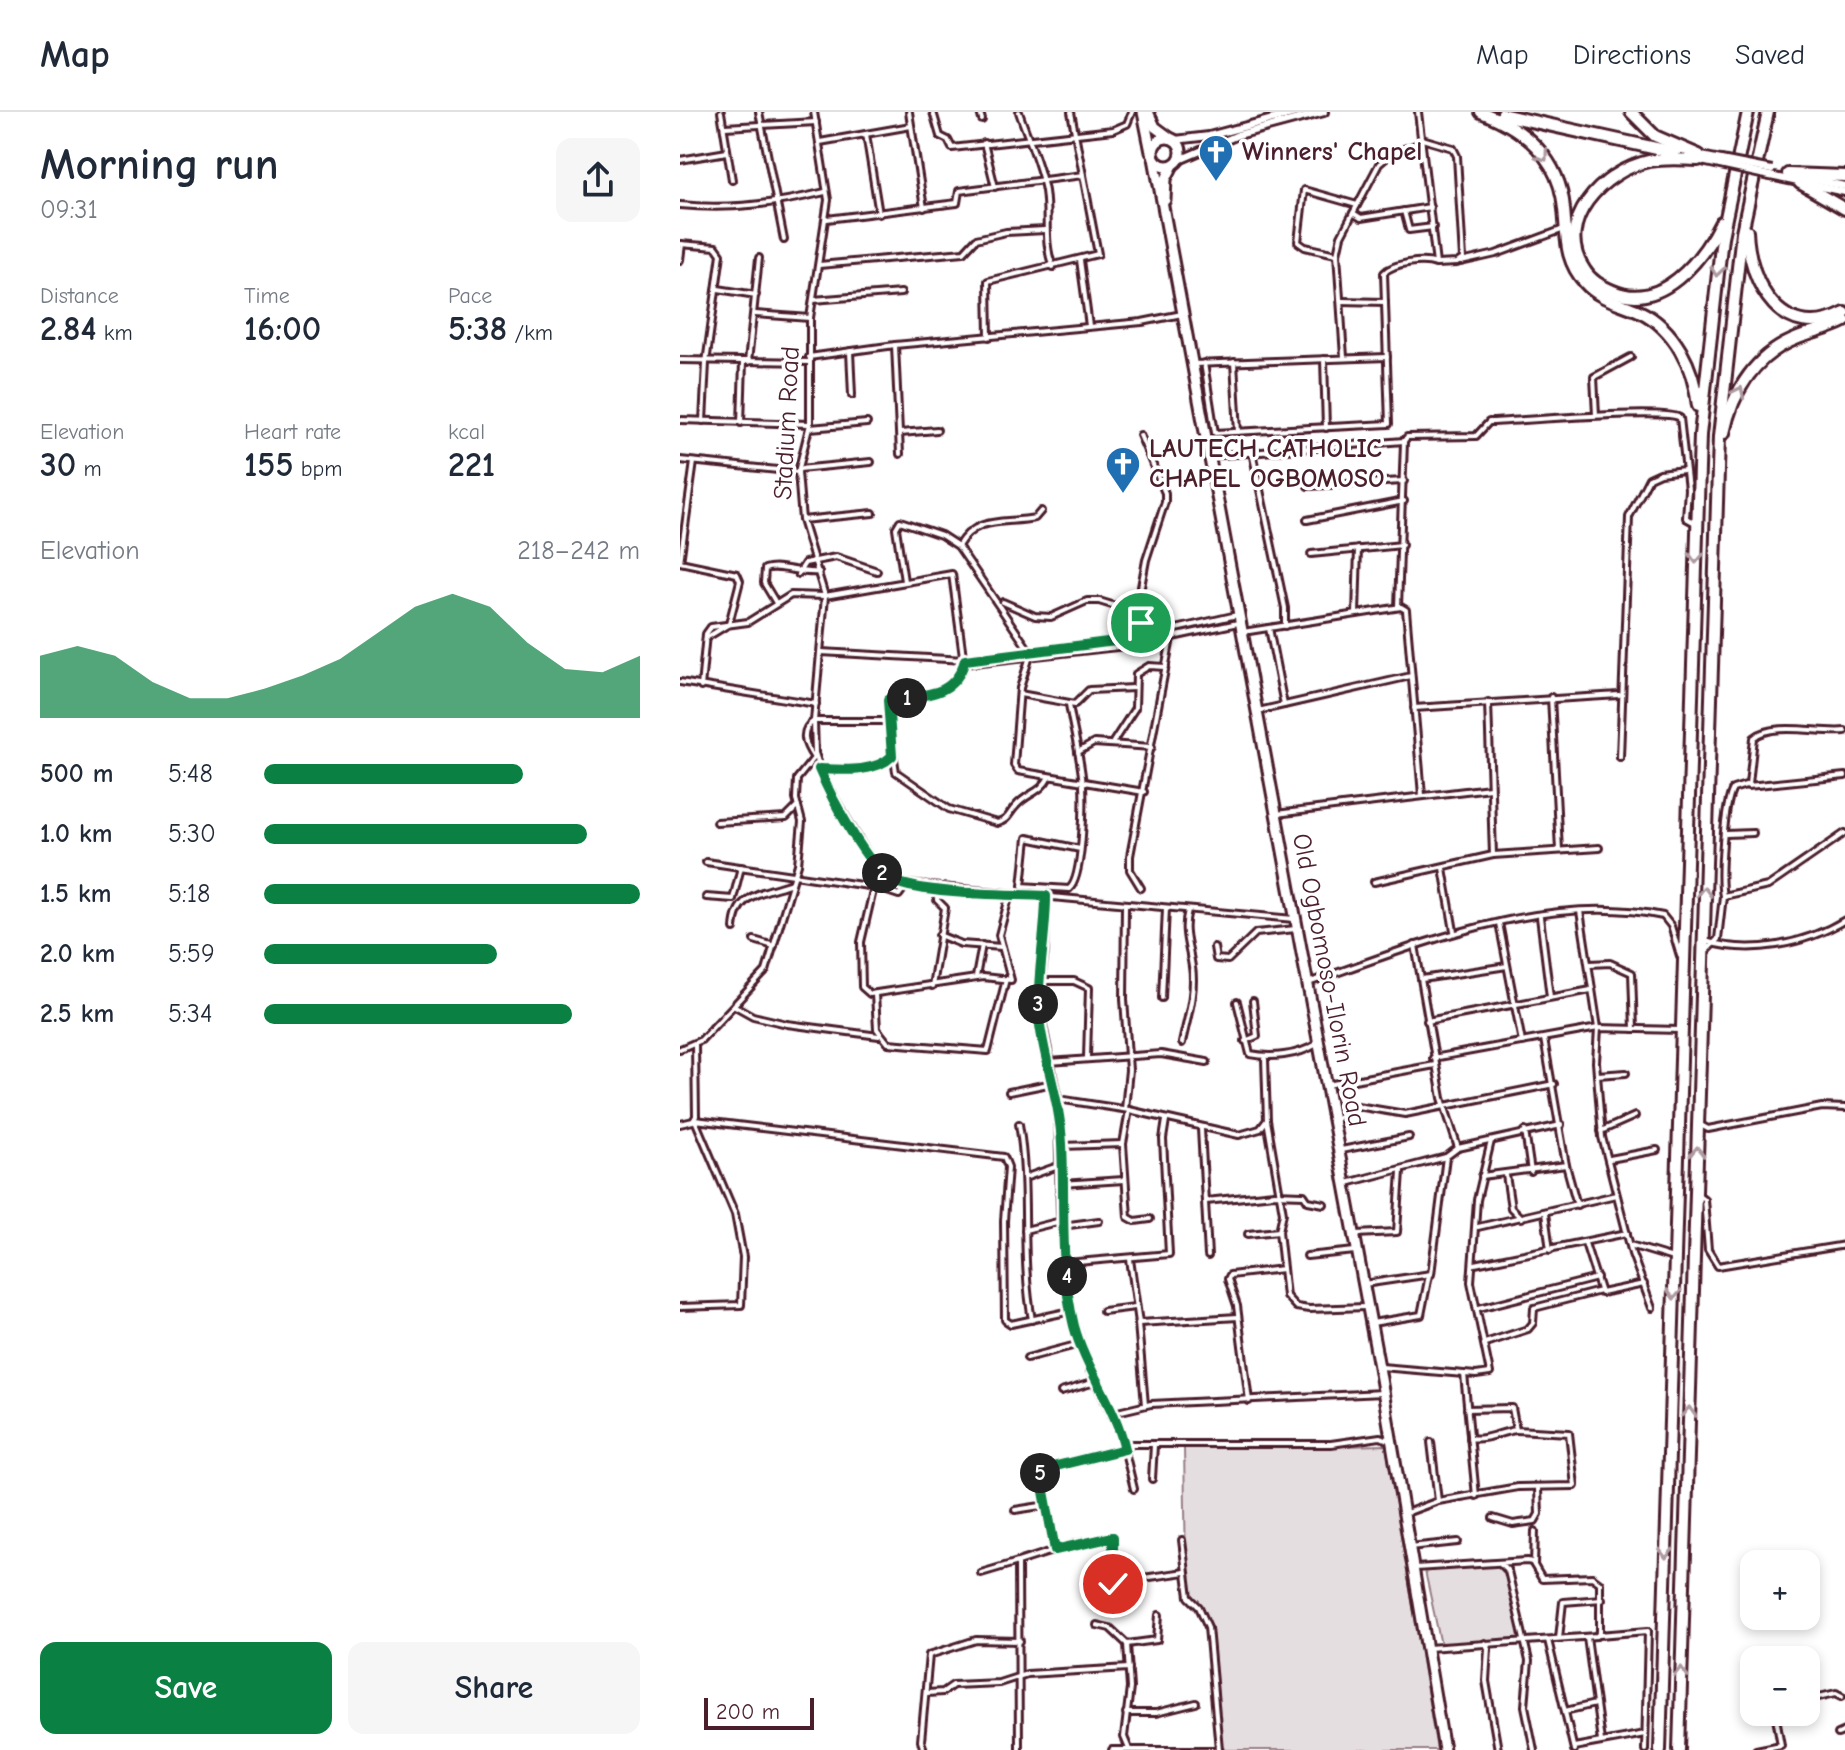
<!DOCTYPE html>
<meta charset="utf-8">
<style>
:root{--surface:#fff;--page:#f6f6f7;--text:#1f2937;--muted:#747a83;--line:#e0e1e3;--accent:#0b8043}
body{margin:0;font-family:"Comic Neue",sans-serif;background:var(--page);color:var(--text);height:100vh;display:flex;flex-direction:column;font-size:30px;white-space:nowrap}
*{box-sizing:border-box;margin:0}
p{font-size:26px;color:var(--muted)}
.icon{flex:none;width:44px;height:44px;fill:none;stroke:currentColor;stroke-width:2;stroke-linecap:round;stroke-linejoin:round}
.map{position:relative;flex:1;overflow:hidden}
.details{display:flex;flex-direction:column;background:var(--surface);width:680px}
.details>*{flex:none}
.tools{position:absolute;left:1060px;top:1438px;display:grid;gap:16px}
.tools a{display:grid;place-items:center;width:80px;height:80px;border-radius:16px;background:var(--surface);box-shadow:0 4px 12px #0003;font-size:40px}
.scale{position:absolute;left:24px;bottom:20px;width:110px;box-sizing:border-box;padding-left:8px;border:4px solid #4a1f2b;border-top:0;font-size:22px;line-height:28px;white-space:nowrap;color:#4a1f2b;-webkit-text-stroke:6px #fff;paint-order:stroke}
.pin{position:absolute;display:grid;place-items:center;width:68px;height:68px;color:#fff;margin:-34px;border:4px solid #fff;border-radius:50%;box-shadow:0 2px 8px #0007}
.km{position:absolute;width:40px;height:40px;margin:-20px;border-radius:50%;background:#222;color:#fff;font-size:22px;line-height:40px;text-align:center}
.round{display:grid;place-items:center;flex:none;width:84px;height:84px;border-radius:16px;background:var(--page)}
.summary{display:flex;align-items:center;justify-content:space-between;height:136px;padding:0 40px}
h1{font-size:44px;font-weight:600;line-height:60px}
.metrics{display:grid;grid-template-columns:repeat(3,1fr);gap:12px;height:136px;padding:8px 40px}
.metrics div{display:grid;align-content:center}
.metrics b{font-size:34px;font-weight:600}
.metrics small{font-size:22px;font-weight:400}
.metrics p{font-size:22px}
.chart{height:224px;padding:16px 40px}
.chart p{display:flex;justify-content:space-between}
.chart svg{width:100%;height:144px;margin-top:8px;fill:var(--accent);opacity:.7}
.action{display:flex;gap:16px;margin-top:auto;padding:16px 40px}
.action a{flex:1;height:92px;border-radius:16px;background:var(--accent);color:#fff;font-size:32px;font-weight:600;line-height:92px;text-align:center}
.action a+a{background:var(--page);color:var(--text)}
ul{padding:0 40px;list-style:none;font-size:26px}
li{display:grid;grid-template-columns:128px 96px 1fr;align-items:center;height:60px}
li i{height:20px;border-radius:10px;background:var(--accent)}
header{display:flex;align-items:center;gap:48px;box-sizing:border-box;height:112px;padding:0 40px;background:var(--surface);border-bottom:2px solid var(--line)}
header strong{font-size:38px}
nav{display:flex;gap:44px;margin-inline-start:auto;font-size:28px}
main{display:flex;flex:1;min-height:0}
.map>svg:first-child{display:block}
</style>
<header>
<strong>Map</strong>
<nav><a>Map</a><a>Directions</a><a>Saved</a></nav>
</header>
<main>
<section class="details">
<div class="summary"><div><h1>Morning run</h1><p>09:31</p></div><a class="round"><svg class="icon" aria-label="share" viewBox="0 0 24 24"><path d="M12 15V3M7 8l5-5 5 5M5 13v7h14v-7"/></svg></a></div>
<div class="metrics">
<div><p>Distance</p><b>2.84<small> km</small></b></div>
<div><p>Time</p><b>16:00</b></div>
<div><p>Pace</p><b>5:38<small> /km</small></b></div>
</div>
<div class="metrics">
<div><p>Elevation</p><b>30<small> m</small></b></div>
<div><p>Heart rate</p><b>155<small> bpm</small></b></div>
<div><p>kcal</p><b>221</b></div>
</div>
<div class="chart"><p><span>Elevation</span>218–242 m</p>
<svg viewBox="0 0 160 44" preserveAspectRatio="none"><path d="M0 44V25L10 22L20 25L30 33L40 38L50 38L60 35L70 31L80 26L90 18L100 10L110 6L120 10L130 21L140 29L150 30L160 25V44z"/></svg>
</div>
<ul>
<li><b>500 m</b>5:48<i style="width:69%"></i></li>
<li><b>1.0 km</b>5:30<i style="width:86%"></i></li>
<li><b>1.5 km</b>5:18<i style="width:100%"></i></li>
<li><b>2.0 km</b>5:59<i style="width:62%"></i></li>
<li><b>2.5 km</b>5:34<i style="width:82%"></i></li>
</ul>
<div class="action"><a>Save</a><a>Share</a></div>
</section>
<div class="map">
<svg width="1165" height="1638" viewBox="0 0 1165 1638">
<rect width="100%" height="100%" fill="#fff"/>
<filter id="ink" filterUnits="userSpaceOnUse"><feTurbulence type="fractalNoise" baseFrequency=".0125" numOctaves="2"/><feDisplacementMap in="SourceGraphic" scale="16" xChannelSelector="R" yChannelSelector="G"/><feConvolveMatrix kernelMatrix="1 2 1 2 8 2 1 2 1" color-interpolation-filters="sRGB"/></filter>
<g filter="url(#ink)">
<g fill="#e5dee0" stroke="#987e86" stroke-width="2">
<polygon points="512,1332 573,1336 706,1333 757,1638 542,1638 532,1522 520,1492 510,1480 506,1455 504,1335"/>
<polygon points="820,1453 827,1463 841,1527 761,1533 745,1459"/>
</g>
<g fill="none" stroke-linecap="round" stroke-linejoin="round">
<defs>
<g id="minor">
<polyline points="41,0 52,68"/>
<polyline points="79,0 104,128"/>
<polyline points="134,0 148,88 130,206 130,312 118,360 122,408 145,484 134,609 135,641 144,668 193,751 213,769 227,772 614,807"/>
<polyline points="229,0 244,96"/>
<polyline points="253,0 260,24 268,28 272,36 433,18 447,12 452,0"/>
<polyline points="300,0 302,8"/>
<path d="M339 0C348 27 360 51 365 79 369 105 363 130 373 155"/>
<polyline points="45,15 136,10"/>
<polyline points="186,22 199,102"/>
<polyline points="742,27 773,36 777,44 783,147 777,151 756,152"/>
<polyline points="140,30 231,14"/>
<polyline points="304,31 315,75"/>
<polyline points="0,48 47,40"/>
<path d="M0 93C50 98 96 92 145 80"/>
<polyline points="724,99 729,118 753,115"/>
<polyline points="673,101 681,106 750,95"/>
<polyline points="147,107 277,91 279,79 403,63"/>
<polyline points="0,132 36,135 41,142 26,251 23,309"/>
<polyline points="656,142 625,135 618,130 624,78 677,93"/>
<polyline points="0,148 2,132"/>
<polyline points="400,148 409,214"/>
<polyline points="781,150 816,142 884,117"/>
<polyline points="139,153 284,140 296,127 326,120 365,118"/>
<polyline points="38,177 76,183"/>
<polyline points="133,188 221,181"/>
<polyline points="661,189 705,190"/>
<polyline points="75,202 130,206"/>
<polyline points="309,225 308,169 418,142 391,0"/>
<polyline points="215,233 220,342"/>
<polyline points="170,239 172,283"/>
<polyline points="129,245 215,233 462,210 502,202"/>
<polyline points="664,245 657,142 661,124 699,52 712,41 739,32"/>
<polyline points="644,247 646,316"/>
<polyline points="0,248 130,250"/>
<polyline points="68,250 79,146"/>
<polyline points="554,250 558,320"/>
<path d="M524 251 535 321 709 312 704 161C713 151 743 147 756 152L738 0"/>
<polyline points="514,252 707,245"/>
<polyline points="916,303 914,265 951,245"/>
<polyline points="0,308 130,312"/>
<polyline points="61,311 63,250"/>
<polyline points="130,316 187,311"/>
<polyline points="220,321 257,318"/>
<polyline points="460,323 485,381 485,390 466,448 458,491 458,501 467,527"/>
<polyline points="572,340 605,496 605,514"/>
<path d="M529 344 724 329 727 325 796 324 809 310C838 309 988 296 1000 306L1008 377 1006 406 1017 412"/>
<polyline points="0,348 118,360"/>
<polyline points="14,350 0,450 57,462 60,469 49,512 26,526"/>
<polyline points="119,357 191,350"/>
<polyline points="628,374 724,369"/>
<polyline points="122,408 193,401"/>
<polyline points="627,408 724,389"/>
<path d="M278 434C296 403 325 412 355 406L361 399"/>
<polyline points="631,442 722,433"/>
<polyline points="118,462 125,451 156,445 197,459"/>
<polyline points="224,469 216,416 220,409 261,423 278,434 351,541 340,576 334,653 338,659 464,680"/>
<polyline points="323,490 355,504 371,505 407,489 419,489 458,501"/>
<path d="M96 491 84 471 85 457C100 452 118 462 139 460"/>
<polyline points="718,495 724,330"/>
<polyline points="676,502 678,437"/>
<polyline points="589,516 604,593"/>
<polyline points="563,520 721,495 726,498 742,683"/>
<polyline points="141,540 285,548 430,532 557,503"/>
<polyline points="284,552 455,533 558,511"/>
<polyline points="0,570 136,592"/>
<path d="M21 575 26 522 31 515 68 510 111 483 145 484 272 462 284 552C262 592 245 581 208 588V609"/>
<polyline points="340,582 395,592 409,578 454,576"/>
<polyline points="871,585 879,738"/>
<polyline points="808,590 813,743"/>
<path d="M389 592C393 619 401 646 403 673 404 692 403 767 389 777L342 774 347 726 400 737"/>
<polyline points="734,596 939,583"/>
<polyline points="578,599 731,564"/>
<polyline points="433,630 455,596 456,562 469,554 486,555"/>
<polyline points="398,640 414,631 472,635"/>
<polyline points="940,645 949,405 969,366 980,361 1004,358"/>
<path d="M134 646C125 633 119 619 134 609H208L216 660 269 697 317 711C329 708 328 702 336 694 347 681 361 681 369 665"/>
<path d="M140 657C164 658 195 662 212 644"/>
<polyline points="1068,674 1165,664"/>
<polyline points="596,702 810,676"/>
<polyline points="36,710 106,706 118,694"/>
<polyline points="1046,722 1073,721"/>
<polyline points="26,750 195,775 219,783 227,772"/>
<polyline points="763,756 774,819"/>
<polyline points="198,757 181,830 182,875 190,882 303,865 331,868 319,823 330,782"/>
<polyline points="694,770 813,743 919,736"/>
<polyline points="461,776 450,758 450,744 491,526"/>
<polyline points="366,784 365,839 358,889 378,987 380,1099 391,1199 409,1257 440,1319 454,1377"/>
<path d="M1043 784C1039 765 1044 692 1053 677L1069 672 1074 626C1092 609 1142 622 1165 619"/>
<polyline points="26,785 53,787 61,755"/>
<polyline points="900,799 918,916 916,950 922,1025 952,1142 972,1196"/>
<polyline points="860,805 870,885"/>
<polyline points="819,811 842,930"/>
<path d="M54 817C55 781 83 781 112 771"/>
<polyline points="259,823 281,832 322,835"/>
<polyline points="74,828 94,834"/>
<path d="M1025 829C1070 843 1124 833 1165 808"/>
<polyline points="735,833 762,986 778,1036"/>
<polyline points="534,835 536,847 548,848 576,821 616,817"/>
<polyline points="1026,839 1038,827 1043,784 1088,774 1165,721"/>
<polyline points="910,852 930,851 952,861 954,917"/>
<polyline points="296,865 302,833"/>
<polyline points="742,867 827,854"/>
<polyline points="360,869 394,869 409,876 407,946"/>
<path d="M628 871C737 833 866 779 983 804L991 814 1000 844"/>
<polyline points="252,874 265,796 257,788 258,776"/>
<polyline points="195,882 197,917 208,931 308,939 326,867"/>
<polyline points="482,886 486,796"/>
<path d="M557 890 570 942C591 946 617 944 637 932"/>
<polyline points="55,894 73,904 107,912 199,924"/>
<polyline points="747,909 911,878"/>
<polyline points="565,929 577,924 573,889"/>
<path d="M502 931C507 907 516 880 512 855 509 833 502 820 508 798"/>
<polyline points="0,937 21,928 86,859 118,752 122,710 116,687 117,667 134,646"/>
<polyline points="753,946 918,916 1000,918"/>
<polyline points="585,947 587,1008 603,1101 599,1119 606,1184 616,1195 629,1197 686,1195"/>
<polyline points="369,950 481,942 527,950"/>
<polyline points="917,963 946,961"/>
<polyline points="647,973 755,953"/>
<polyline points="329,980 373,971"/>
<polyline points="378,987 449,998 559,1023 580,1017 587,1008"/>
<polyline points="445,997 449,958 444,887 445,794"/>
<polyline points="449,998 443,1032 448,1105 455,1109 470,1107"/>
<polyline points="655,1009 664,999 677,994 725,1002 874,972"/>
<polyline points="0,1012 13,1009 16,1004 15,932"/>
<path d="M339 1012C350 1077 340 1142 352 1208"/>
<polyline points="1019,1012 1028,1017 1142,995 1165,996"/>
<polyline points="521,1017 528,1144"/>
<polyline points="845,1019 851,1060"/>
<polyline points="921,1019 955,1004"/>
<polyline points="382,1034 443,1032"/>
<polyline points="661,1038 729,1025"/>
<polyline points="930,1047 977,1038"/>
<polyline points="886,1053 897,1093"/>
<polyline points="826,1063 831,1096 841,1106"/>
<polyline points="802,1064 886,1053 864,927"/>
<polyline points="347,1065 381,1053"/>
<polyline points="667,1071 766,1045 778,1036 881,1013"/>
<polyline points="381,1072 444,1068"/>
<polyline points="1016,1081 1024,1087 1028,1138 1038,1154 1165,1133"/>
<polyline points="526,1089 594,1082 624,1083 628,1089 644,1092"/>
<polyline points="865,1101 870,1138"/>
<polyline points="382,1114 419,1109"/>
<polyline points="798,1115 936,1083"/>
<polyline points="345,1118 381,1109"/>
<polyline points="568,1122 599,1119"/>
<polyline points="676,1122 717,1120 721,1059"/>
<polyline points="905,1131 921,1181 964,1172"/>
<polyline points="950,1133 993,1146"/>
<polyline points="627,1144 675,1139"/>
<polyline points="450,1147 459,1211 558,1205"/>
<polyline points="386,1151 489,1142 483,1027 486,1008"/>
<polyline points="795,1152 947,1121"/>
<polyline points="684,1172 751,1162 766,1045"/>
<polyline points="0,1195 61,1193 63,1145 55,1102 15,1008 324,1045 328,1055 324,1109 325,1208 331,1212 391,1199"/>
<polyline points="799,1196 917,1166"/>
<polyline points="423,1199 455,1195"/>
<polyline points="458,1211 465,1293"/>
<polyline points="692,1211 741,1203 749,1163"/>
<polyline points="805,1231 848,1217 853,1211 854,1196 920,1179"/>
<polyline points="347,1246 400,1232"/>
<polyline points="701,1255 796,1263 810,1261 791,1170 797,1088 811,1029"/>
<polyline points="784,1262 796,1384"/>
<polyline points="381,1280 415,1270"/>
<polyline points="569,1289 557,1194 548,1167 550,1163 603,1157"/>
<polyline points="433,1301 471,1292 703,1281"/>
<path d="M790 1326C805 1329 820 1320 836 1318"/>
<polyline points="751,1330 758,1389"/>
<polyline points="472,1367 474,1333"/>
<polyline points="367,1393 375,1438"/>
<polyline points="335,1398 367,1393 360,1358 445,1337 452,1332 651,1332 700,1325 709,1328"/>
<polyline points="726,1401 758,1389 838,1375 895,1374 889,1321 836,1318 832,1296 787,1297"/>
<polyline points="813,1406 833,1412 855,1409 859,1402 858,1377"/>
<polyline points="502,1428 509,1485 519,1495 528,1515 539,1637"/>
<polyline points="729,1435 778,1430"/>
<polyline points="821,1452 828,1459 849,1549 845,1594 854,1638"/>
<polyline points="854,1453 855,1419"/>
<polyline points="735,1456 847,1449 852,1450 862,1467 912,1465 920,1471 920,1520 917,1524 748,1536"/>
<polyline points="301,1461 338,1450"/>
<polyline points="435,1470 505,1460"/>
<polyline points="417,1513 430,1516 447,1532 450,1576 444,1625 449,1637"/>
<polyline points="919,1523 968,1519 965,1638"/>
<polyline points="907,1525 921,1629"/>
<polyline points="879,1526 883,1490 922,1487"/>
<polyline points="868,1528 894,1638"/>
<polyline points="805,1531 808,1536 806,1569 818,1638"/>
<polyline points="447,1532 477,1528 479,1503"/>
<polyline points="247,1581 263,1580 273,1573 319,1571 347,1562 449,1556"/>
<polyline points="1126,1588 1156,1581 1162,1584"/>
<polyline points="885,1599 915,1592"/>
<polyline points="446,1601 476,1601 516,1591"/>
<polyline points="1158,1622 1165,1619"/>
<polyline points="894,1635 965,1622"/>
<polyline points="244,1638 241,1629 249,1543 296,1528 340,1529"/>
<polyline points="339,1638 338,1450 394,1432 433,1425 435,1470 415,1477"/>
<polyline points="432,1638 540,1638"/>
<polyline points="1076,1638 1101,1633 1095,1600"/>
</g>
<g id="tertiary">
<polyline points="821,0 999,39"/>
<polyline points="818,4 995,43"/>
<polyline points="495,28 529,24 619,0"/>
<polyline points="1017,43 1041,48"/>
<polyline points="1017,48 1040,53"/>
<polyline points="497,49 558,23 644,0"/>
<polyline points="1090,64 1165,80"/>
<polyline points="1125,66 1165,74"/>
</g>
<g id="trunk">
<polyline points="463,0 471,40"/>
<polyline points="468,0 475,15 490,26"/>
<circle cx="487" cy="40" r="14"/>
<polyline points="474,46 699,1255 764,1638"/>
<polyline points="485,88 486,67 493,53"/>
</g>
<g id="motorway">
<path d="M801 0C845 17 880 47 884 97 887 125 884 148 905 171 920 188 940 190 959 199 995 216 1014 256 1018 294"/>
<polyline points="951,0 975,24 1019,43"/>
<path d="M1018 48C1002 47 984 46 969 49 923 59 873 110 904 157 911 169 921 174 933 179 981 200 1022 148 1041 110"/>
<polyline points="1108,62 1165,64"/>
<polyline points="1120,71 1165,97"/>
<path d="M1067 119C1069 173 1103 233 1165 201"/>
<path d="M1044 321C1053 278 1076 242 1118 226 1133 220 1150 217 1165 209"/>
<polyline points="980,1638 1020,323 1042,125 1068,0"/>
<polyline points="999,1638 1039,325 1062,120 1088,0"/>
</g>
</defs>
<use href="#minor" stroke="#4a1f2b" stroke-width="10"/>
<use href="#tertiary" stroke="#4a1f2b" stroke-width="12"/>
<use href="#trunk" stroke="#4a1f2b" stroke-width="15"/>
<use href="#motorway" stroke="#4a1f2b" stroke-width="16"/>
<use href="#minor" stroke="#fff" stroke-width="4"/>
<use href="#tertiary" stroke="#fff" stroke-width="6"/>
<use href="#trunk" stroke="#fff" stroke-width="9"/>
<use href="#motorway" stroke="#fff" stroke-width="10"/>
<defs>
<g id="tertiary-bridge">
<polyline points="1041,48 1092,58"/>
<polyline points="1040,53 1090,64"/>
</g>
</defs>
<use href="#tertiary-bridge" stroke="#4a1f2b" stroke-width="12" stroke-linecap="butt"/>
<use href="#tertiary-bridge" stroke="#fff" stroke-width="6"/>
</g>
<defs><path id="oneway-chevron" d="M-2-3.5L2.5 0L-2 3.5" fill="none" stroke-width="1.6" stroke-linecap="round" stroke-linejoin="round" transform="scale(2)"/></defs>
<g stroke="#ae9aa0">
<use href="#oneway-chevron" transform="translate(863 44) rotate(54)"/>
<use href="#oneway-chevron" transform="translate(1037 159) rotate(98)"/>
<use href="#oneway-chevron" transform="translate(1059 280) rotate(-64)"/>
<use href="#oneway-chevron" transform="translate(1016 446) rotate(92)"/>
<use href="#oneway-chevron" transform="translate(1024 780) rotate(-88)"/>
<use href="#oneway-chevron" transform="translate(1017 1040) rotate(-88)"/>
<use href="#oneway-chevron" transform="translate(994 1182) rotate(92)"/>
<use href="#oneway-chevron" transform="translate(1009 1300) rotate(-88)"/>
<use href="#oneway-chevron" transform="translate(986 1441) rotate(91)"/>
<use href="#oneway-chevron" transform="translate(1001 1560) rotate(-88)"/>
</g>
</g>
<g fill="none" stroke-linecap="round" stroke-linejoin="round" filter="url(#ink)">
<defs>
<path id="route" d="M433 1472V1425L375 1438 360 1358 445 1337C435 1293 406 1258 394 1214 379 1154 385 1092 382 1032 380 988 364 949 359 906 356 868 366 824 366 784 326 782 248 783 213 769 188 758 150 683 139 657 163 658 195 661 212 644L208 588C240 582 274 588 285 548L467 525 461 511"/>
</defs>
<use href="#route" stroke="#fff" stroke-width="16"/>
<use href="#route" stroke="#0b8043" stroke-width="10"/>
</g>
<defs>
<symbol id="church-pin" viewBox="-11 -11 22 30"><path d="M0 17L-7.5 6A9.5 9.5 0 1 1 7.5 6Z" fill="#1f6fb2" stroke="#fff"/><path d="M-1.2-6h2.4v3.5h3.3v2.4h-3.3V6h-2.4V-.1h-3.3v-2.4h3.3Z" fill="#fff"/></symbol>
</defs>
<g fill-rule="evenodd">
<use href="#church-pin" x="516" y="20" width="40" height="54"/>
<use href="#church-pin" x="423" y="332" width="40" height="54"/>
</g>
<g text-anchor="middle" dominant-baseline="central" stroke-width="7" stroke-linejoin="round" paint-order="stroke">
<g font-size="26" font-weight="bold" fill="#4a1f2b" stroke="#fff" text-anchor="start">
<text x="562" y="40">Winners' Chapel</text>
<text x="469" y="337">LAUTECH CATHOLIC<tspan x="469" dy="30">CHAPEL OGBOMOSO</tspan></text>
</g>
<g font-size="26" fill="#4a1f2b" stroke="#fff">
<text transform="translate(107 311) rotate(-87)">Stadium Road</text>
<text transform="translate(649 868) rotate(79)">Old Ogbomoso-Ilorin Road</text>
</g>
</g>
</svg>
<div class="tools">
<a>+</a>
<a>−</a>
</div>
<div class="scale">200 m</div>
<div class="pin" style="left:461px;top:511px;background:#1e9e55"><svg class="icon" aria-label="arrive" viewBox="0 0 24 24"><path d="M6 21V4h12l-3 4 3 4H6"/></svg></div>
<div class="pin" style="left:433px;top:1472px;background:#d93025"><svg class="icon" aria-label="check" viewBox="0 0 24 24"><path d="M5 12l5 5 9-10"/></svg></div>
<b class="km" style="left:227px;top:586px">1</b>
<b class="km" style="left:202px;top:761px">2</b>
<b class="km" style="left:358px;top:892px">3</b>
<b class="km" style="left:387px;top:1164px">4</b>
<b class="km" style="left:360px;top:1361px">5</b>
</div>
</main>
